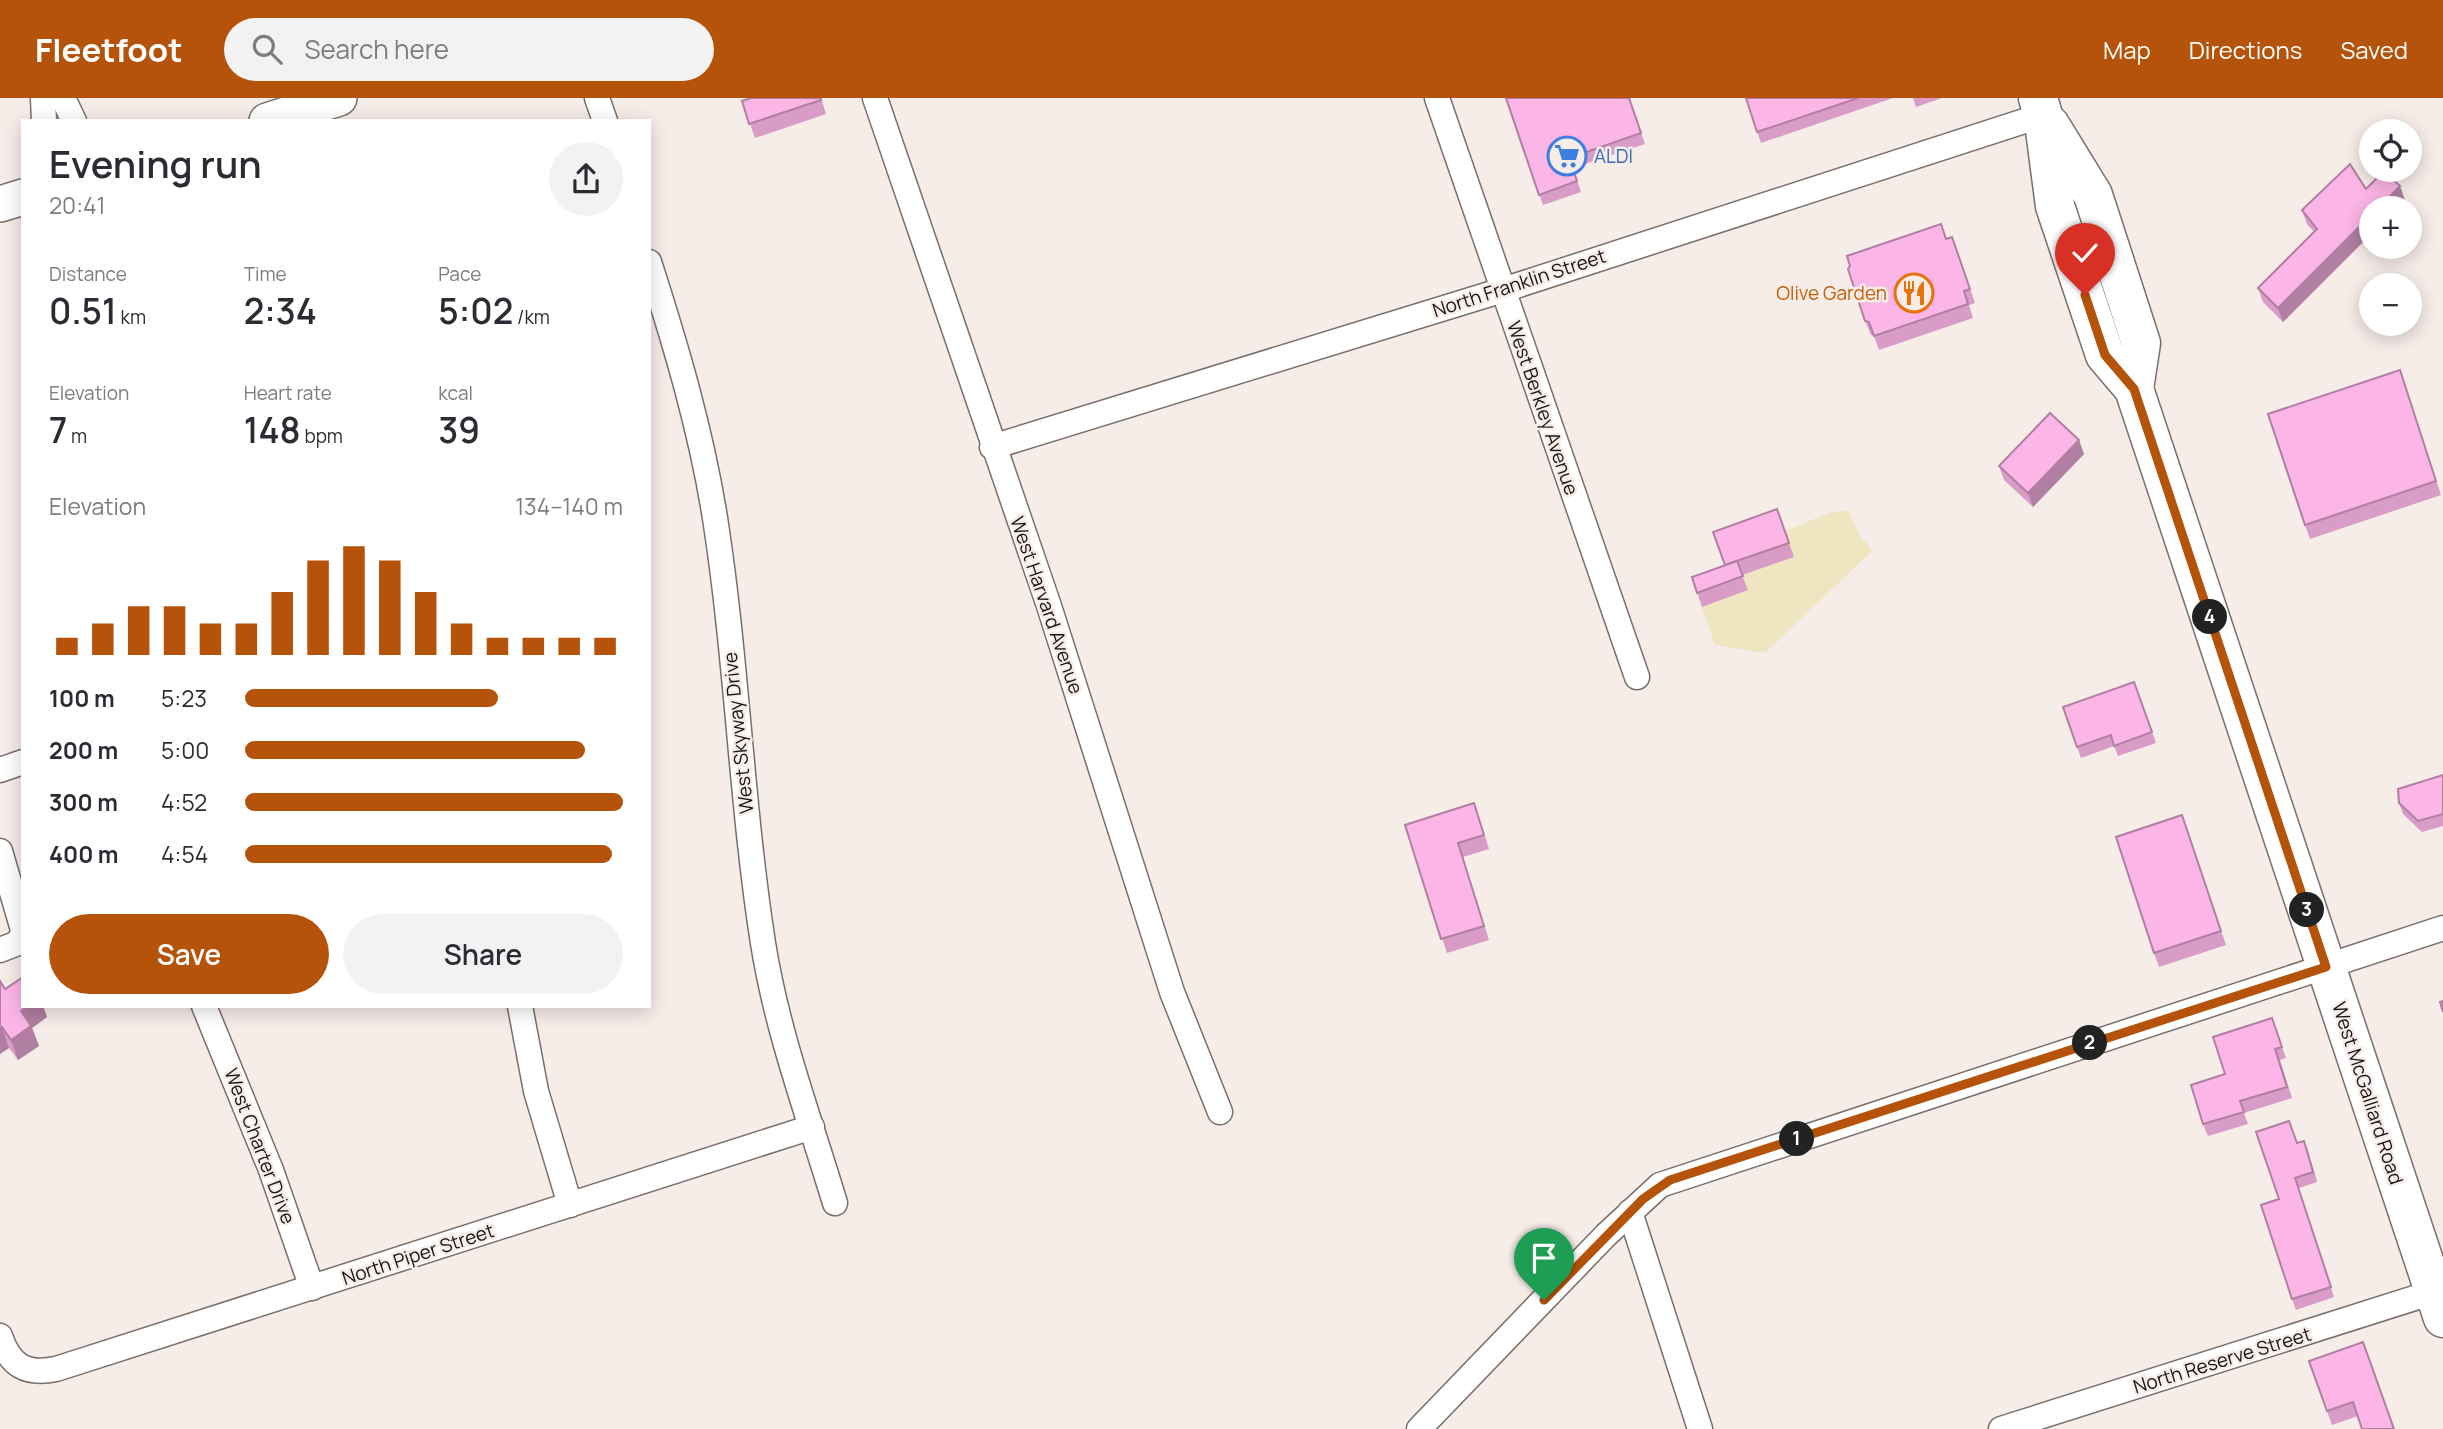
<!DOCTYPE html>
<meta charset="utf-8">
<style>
:root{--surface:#fff;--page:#f2f2f3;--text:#2b2b33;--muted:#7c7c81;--accent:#b45309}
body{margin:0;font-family:Manrope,sans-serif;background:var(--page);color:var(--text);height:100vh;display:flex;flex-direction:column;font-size:26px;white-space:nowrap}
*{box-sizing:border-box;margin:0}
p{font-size:23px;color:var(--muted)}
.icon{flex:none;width:38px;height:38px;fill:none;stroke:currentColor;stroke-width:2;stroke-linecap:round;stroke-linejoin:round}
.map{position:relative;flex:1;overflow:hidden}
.side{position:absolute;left:21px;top:21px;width:630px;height:889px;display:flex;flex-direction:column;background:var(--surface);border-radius:0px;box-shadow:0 4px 18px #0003}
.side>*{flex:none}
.controls{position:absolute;left:2359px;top:21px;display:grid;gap:14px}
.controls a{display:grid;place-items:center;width:63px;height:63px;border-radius:50%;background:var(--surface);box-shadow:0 4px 18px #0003;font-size:35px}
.pin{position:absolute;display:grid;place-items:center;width:60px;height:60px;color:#fff;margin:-72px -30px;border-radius:50% 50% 50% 0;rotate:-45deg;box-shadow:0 0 7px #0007}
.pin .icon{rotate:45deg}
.km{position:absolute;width:35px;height:35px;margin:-18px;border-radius:50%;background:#222;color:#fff;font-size:19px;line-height:35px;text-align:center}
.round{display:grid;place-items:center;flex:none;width:74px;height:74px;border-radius:37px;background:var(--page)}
.head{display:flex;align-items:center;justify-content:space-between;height:119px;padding:0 28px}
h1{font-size:38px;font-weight:600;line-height:52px}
.stats{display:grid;grid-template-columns:repeat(3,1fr);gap:10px;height:119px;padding:7px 28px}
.stats div{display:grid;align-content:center}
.stats b{font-size:35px;font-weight:600}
.stats small{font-size:19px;font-weight:400}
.stats p{font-size:19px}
.chart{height:196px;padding:14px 28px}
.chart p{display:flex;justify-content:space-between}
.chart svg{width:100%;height:126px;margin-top:7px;stroke:var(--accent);stroke-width:6}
.cta{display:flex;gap:14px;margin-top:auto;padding:14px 28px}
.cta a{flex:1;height:80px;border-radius:42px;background:var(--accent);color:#fff;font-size:28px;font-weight:600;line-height:80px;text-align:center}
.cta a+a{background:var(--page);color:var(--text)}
ul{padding:0 28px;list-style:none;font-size:23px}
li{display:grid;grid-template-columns:112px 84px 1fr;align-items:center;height:52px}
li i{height:18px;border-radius:9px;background:var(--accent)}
header{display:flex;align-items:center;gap:42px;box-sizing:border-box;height:98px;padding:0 35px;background:var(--accent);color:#fff}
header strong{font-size:33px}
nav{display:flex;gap:38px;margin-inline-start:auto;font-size:24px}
.search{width:490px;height:63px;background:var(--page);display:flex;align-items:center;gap:18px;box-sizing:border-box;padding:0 24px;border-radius:38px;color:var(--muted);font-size:26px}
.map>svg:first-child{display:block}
</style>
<header>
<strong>Fleetfoot</strong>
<div class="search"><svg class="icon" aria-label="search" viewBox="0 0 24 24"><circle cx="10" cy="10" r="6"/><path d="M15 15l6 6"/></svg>Search here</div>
<nav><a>Map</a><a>Directions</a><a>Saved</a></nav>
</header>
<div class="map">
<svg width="2443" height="1331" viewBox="0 0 2443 1331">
<rect width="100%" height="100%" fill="#f6ece8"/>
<polygon fill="#efe5c0" points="1848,412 1859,436 1872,453 1765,555 1715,547 1702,509 1747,493 1742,477 1785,433 1829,415"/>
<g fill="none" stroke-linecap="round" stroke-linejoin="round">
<defs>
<g id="street">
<polyline points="43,0 44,23"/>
<polyline points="63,0 74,23"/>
<polyline points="597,0 605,23"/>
<polyline points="875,0 1049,508 1172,894 1220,1014"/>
<polyline points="1437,0 1637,579"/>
<path d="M649 164C676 248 701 332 715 420 737 561 741 704 763 845 777 934 809 1019 835 1105"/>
<polyline points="992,349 1503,192 2043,17"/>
<polyline points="0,672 23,664"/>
<polyline points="0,753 23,832"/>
<polyline points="0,852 18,845 23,835"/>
<polyline points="204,908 271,1072 312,1190"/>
<polyline points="520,908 536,993 570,1107"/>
<polyline points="1630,1114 1700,1331"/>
<path d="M0 1238C10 1268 26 1277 56 1271L812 1029"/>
<polyline points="1419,1331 1606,1137 1660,1087 2443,830"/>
<polyline points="2001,1331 2443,1191"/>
</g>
<g id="secondary">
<polyline points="267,23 339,0"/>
<polyline points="0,106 23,99"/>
</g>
<g id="primary">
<polyline points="2038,0 2043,17 2055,108 2105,257 2134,291 2443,1220"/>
<polyline points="2050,27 2093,97 2141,245 2134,291"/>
</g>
</defs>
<use href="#street" stroke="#786f6b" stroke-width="27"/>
<use href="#secondary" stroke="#786f6b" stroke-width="38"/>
<use href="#primary" stroke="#786f6b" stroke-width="41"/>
<use href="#street" stroke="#fff" stroke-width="24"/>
<use href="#secondary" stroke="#fff" stroke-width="35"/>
<use href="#primary" stroke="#fff" stroke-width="38"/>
</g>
<g fill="#d89cc6">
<polygon points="821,0 826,16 755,40 742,3"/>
<polygon points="1506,0 1629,0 1645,46 1573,70 1581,94 1543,107"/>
<polygon points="1746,0 1893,0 1761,45"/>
<polygon points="1913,0 1942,0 1916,9"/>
<polygon points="2366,91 2405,102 2371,110 2371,136 2283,224 2263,204 2258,190 2314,134 2307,126 2302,112"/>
<polygon points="1946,140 1957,153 1975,205 1969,207 1973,220 1879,252 1874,238 1871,237 1865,223 1850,168"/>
<polygon points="2400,272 2441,397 2310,441 2305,427"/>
<polygon points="2084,356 2033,409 2004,382 1999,368"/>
<polygon points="1777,411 1794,459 1742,477 1748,492 1702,509 1692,479 1725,467"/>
<polygon points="2134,584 2156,645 2118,658 2114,648 2081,660 2077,649"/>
<polygon points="2443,677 2443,728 2422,734 2403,716 2399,705"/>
<polygon points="2182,717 2226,847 2159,869 2154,855"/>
<polygon points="1479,719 1489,751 1463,759 1489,842 1447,855 1405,727"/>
<polygon points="0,883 5,891 23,908 43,908 47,919 32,930 39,948 18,962 9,950 0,956"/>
<polygon points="2272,920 2286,960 2280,962 2292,1000 2244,1015 2248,1026 2208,1038 2203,1026 2225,976"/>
<polygon points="2304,1043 2317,1084 2299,1090 2334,1199 2296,1212 2292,1201 2279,1101"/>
<polygon points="2363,1244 2358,1318 2332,1327 2309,1263"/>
</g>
<g fill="#b07fa1">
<polygon points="2400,88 2405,102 2397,110 2378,110"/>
<polygon points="2371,117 2371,136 2283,224 2278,210"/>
<polygon points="2079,342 2084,356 2033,409 2028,395"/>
<polygon points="27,908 43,908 47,919 32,930 39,948 18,962 11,942 21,913"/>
<polygon points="2,929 9,950 0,956 0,930"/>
<polygon points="2304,1043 2308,1053 2317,1084 2313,1074"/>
</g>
<g fill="#fbb5e6" stroke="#b07fa1" stroke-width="2">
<polygon points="751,0 821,0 821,2 749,26 742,3"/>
<polygon points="1506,0 1629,0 1641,35 1569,60 1577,83 1539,97"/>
<polygon points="1746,0 1858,0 1757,34"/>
<polygon points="2350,66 2366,91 2384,73 2400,88 2378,110 2371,110 2371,117 2278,210 2258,190 2317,131 2302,112"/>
<polygon points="1941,126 1946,141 1952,139 1970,191 1964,193 1968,206 1874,238 1869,224 1865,223 1848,171 1850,168 1847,158"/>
<polygon points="2400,272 2436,383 2305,427 2268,316"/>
<polygon points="2050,315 2079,342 2028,395 1999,368"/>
<polygon points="1777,411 1789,445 1725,467 1713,434"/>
<polygon points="1737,463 1743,478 1697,495 1692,479"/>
<polygon points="2134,584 2152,634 2114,648 2111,637 2077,649 2063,609"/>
<polygon points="2443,677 2443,716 2418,723 2399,705 2398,691"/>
<polygon points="1474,705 1484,737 1458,745 1484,828 1441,841 1405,727"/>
<polygon points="2182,717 2221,833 2154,855 2116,739"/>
<polygon points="23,879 23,908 27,908 21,913 31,928 11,942 2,929 0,930 0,883 5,891"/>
<polygon points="2443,903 2443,914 2440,904"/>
<polygon points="2272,920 2282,949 2275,951 2287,989 2240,1003 2244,1014 2203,1026 2191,987 2225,976 2213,939"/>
<polygon points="2289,1023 2297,1045 2304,1043 2313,1074 2295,1080 2331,1189 2292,1201 2261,1107 2279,1101 2256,1034"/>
<polygon points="2363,1244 2394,1331 2362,1331 2353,1304 2327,1313 2309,1263"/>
</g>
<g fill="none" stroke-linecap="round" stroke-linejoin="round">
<defs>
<polyline id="route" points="1544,1202 1643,1101 1670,1082 2326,869 2134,291 2105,257 2085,197"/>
</defs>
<use href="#route" stroke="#fff" stroke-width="14"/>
<use href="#route" stroke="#b45309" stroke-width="9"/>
</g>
<defs>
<symbol id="supermarket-ring" viewBox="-11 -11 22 22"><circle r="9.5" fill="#f6ece8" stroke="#3f7fe0" stroke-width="1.5"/><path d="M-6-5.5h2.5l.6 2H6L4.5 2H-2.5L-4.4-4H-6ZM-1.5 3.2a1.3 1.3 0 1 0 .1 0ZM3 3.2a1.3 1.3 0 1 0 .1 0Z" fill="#3f7fe0"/></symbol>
<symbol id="restaurant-ring" viewBox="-11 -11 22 22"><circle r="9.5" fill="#f6ece8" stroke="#e8710a" stroke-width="1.5"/><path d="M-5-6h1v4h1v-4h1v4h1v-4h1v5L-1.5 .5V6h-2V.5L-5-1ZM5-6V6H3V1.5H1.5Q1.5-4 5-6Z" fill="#e8710a"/></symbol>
</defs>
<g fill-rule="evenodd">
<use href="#supermarket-ring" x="1545" y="36" width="44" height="44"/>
<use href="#restaurant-ring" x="1892" y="173" width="44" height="44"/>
</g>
<g text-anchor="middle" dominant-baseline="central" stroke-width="5" stroke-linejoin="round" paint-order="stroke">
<g font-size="19" fill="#366cbe" stroke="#f6ece8" text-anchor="start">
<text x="1594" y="58">ALDI</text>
</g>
<g font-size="19" fill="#171412" stroke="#f6ece8">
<text transform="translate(1519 185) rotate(-18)">North Franklin Street</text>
<text transform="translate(1543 310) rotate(71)">West Berkley Avenue</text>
<text transform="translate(1047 507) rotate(71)">West Harvard Avenue</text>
<text transform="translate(738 635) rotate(-96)">West Skyway Drive</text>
<text transform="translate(2368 995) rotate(72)">West McGalliard Road</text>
<text transform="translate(260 1048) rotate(69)">West Charter Drive</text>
<text transform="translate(418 1156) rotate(-18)">North Piper Street</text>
<text transform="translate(2222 1262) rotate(-17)">North Reserve Street</text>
</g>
<g font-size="19" fill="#c56008" stroke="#f6ece8" text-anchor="end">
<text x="1887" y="195">Olive Garden</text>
</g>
</g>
</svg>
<div class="controls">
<a><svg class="icon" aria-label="locate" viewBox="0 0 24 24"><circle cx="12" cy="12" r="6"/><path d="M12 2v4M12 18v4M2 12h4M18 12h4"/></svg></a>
<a>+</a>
<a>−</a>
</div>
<div class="pin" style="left:1544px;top:1202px;background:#1e9e55"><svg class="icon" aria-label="arrive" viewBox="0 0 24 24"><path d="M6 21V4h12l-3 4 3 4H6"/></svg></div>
<div class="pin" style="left:2085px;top:197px;background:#d93025"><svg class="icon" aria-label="check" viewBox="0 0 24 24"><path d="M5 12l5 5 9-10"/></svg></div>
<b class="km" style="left:1797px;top:1041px">1</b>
<b class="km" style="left:2090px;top:945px">2</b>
<b class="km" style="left:2307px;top:812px">3</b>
<b class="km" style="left:2210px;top:519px">4</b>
<section class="side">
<div class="head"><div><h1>Evening run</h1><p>20:41</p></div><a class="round"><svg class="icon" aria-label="share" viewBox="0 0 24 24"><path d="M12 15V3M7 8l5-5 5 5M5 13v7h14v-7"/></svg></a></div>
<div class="stats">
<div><p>Distance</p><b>0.51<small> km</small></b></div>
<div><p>Time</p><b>2:34</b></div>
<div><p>Pace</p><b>5:02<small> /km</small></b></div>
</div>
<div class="stats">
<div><p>Elevation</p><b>7<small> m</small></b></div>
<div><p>Heart rate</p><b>148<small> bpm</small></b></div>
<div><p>kcal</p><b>39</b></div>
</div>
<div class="chart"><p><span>Elevation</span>134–140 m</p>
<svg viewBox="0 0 160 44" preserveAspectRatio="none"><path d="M5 44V38M15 44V33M25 44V27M35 44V27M45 44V33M55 44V33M65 44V22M75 44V11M85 44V6M95 44V11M105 44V22M115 44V33M125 44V38M135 44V38M145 44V38M155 44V38"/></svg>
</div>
<ul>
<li><b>100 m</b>5:23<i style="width:67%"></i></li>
<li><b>200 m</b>5:00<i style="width:90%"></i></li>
<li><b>300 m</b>4:52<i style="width:100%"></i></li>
<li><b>400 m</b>4:54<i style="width:97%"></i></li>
</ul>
<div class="cta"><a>Save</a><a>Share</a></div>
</section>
</div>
